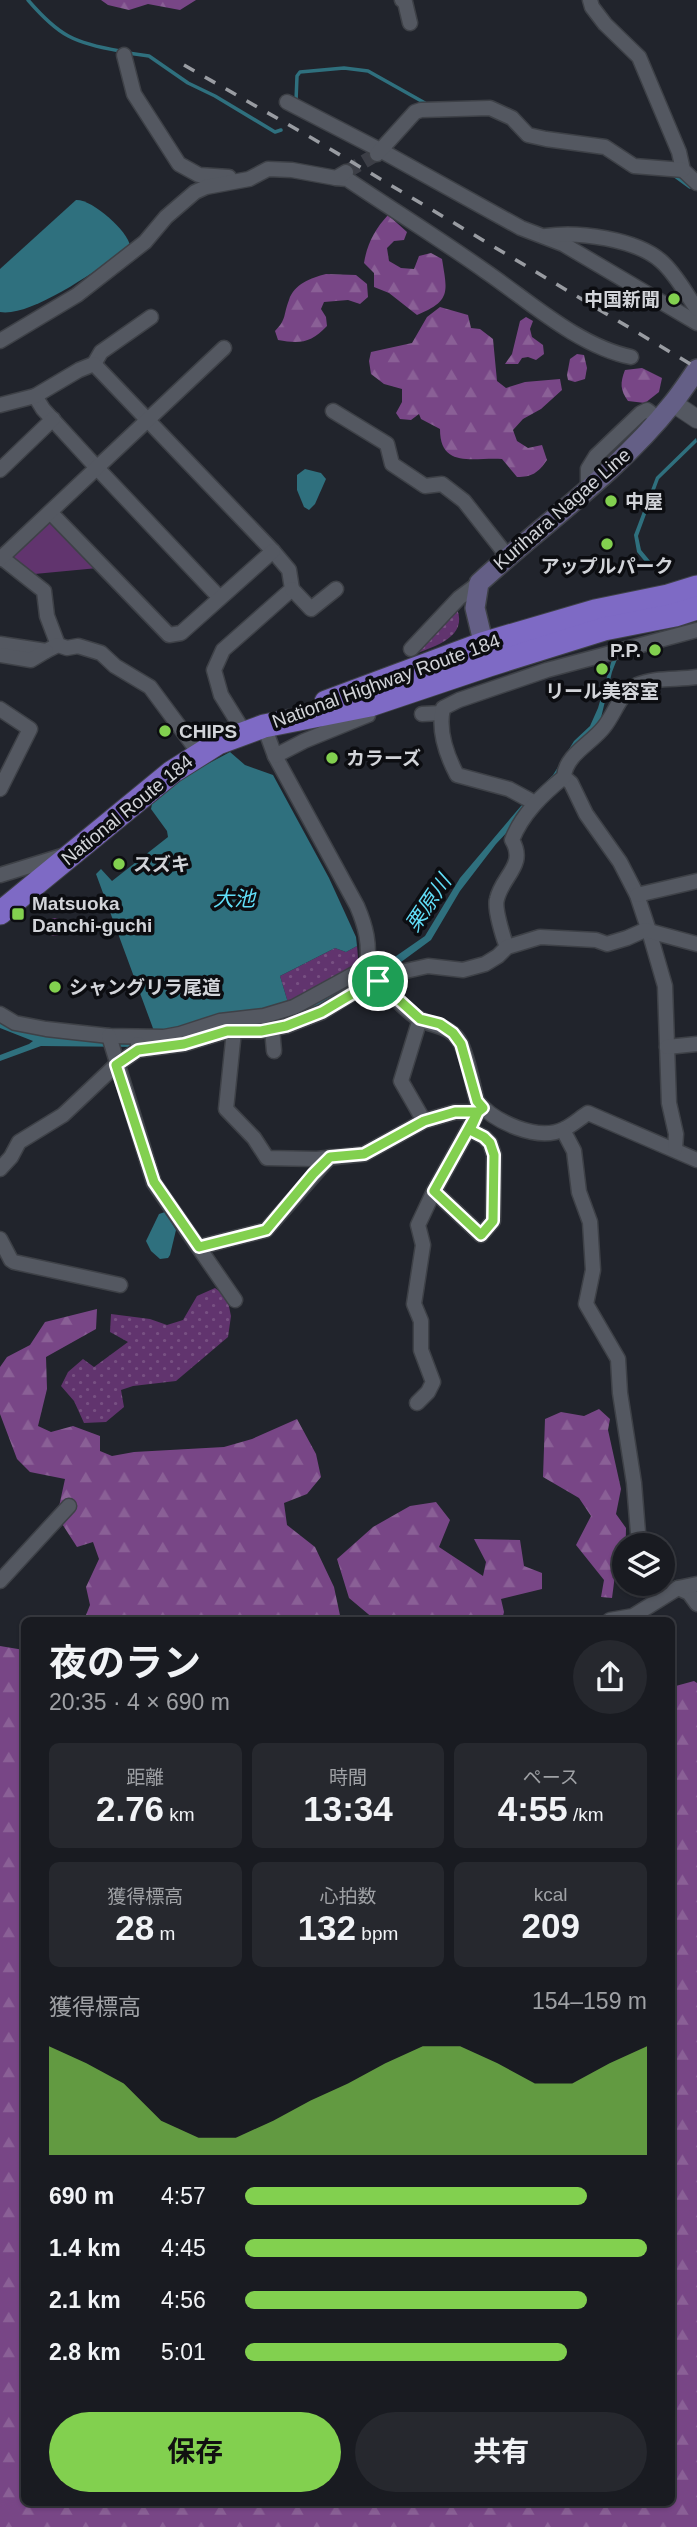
<!DOCTYPE html>
<html lang="ja">
<meta charset="utf-8">
<style>
:root{--surface:#191b21;--page:#26282e;--text:#f1f3f6;--muted:#9fa1a5;--line:#37393f;--accent:#82d04f}
body{margin:0;font-family:Helvetica,"Noto Sans JP",sans-serif;background:var(--page);color:var(--text);height:100vh;display:flex;flex-direction:column;font-size:26px;white-space:nowrap}
*{box-sizing:border-box;margin:0}
p{font-size:23px;color:var(--muted)}
.icon{flex:none;width:38px;height:38px;fill:none;stroke:currentColor;stroke-width:2;stroke-linecap:round;stroke-linejoin:round}
.map{position:relative;flex:1;overflow:hidden}
.sheet{position:absolute;left:21px;top:1617px;width:654px;height:889px;display:flex;flex-direction:column;background:var(--surface);border-radius:10px;box-shadow:0 2px 5px #0004,0 0 0 2px var(--line)}
.sheet>*{flex:none}
.buttons{position:absolute;left:612px;top:1533px;display:grid;gap:14px}
.buttons a{display:grid;place-items:center;width:63px;height:63px;border-radius:50%;background:var(--surface);box-shadow:0 2px 5px #0004,0 0 0 2px var(--line);font-size:35px}
.pin{position:absolute;display:grid;place-items:center;width:60px;height:60px;color:#fff;margin:-30px;border:4px solid #fff;border-radius:50%;box-shadow:0 2px 7px #0007}
.round{display:grid;place-items:center;flex:none;width:74px;height:74px;border-radius:37px;background:var(--page)}
.head{display:flex;align-items:center;justify-content:space-between;height:119px;padding:0 28px}
h1{font-size:38px;font-weight:700;line-height:52px}
.figures{display:grid;grid-template-columns:repeat(3,1fr);gap:10px;height:119px;padding:7px 28px}
.figures div{display:grid;align-content:center;border-radius:10px;background:var(--page);text-align:center}
.figures b{font-size:35px;font-weight:700}
.figures small{font-size:19px;font-weight:400}
.figures p{font-size:19px}
.chart{height:196px;padding:14px 28px}
.chart p{display:flex;justify-content:space-between}
.chart svg{width:100%;height:126px;margin-top:7px;fill:var(--accent);opacity:.7}
.primary-button{display:flex;gap:14px;margin-top:auto;padding:14px 28px}
.primary-button a{flex:1;height:80px;border-radius:42px;background:var(--accent);color:#111;font-size:28px;font-weight:700;line-height:80px;text-align:center}
.primary-button a+a{background:var(--page);color:var(--text)}
ul{padding:0 28px;list-style:none;font-size:23px}
li{display:grid;grid-template-columns:112px 84px 1fr;align-items:center;height:52px}
li i{height:18px;border-radius:9px;background:var(--accent)}
.map>svg:first-child{display:block}
</style>
<div class="map">
<svg width="697" height="2527" viewBox="0 0 697 2527">
<defs>
<pattern id="grass-dots" width="8" height="8" patternUnits="userSpaceOnUse" patternTransform="scale(1.75)"><rect width="8" height="8" fill="#61346e"/><path d="M2 2h.1M6 6h.1" fill="none" stroke="#775082" stroke-width="1.8" stroke-linecap="round"/></pattern>
<pattern id="forest-firs" width="22" height="20" patternUnits="userSpaceOnUse" patternTransform="scale(1.75)"><rect width="22" height="20" fill="#784686"/><path d="M5 1l3.5 6h-7zM16 11l3.5 6h-7z" fill="#8a6096"/></pattern>
</defs>
<rect width="100%" height="100%" fill="#21242c"/>
<g fill="url(#grass-dots)">
<path d="M457 609C468 637 435 646 415 654Z"/>
<circle cx="55" cy="927" r="9"/>
<polygon points="357,946 359,969 289,1006 280,976 335,948 346,952"/>
<polygon points="215,1288 227,1297 231,1316 228,1337 176,1381 133,1386 121,1390 124,1407 106,1422 84,1423 74,1401 61,1386 68,1372 83,1359 94,1367 128,1342 110,1332 111,1314 150,1319 167,1325 183,1320 197,1296"/>
</g>
<g fill="url(#forest-firs)">
<polygon points="101,0 196,0 180,10 148,4 129,10 108,5"/>
<path d="M388 215 407 232 404 240 394 241 387 248 389 261 401 268 414 269 419 256 431 253 442 259C447 291 452 301 417 315L389 293 374 287V273L364 263C367 244 375 229 388 215Z"/>
<path d="M326 274 356 275 367 284 368 297 360 304 348 300 324 302 321 309 326 317 327 326C311 343 300 344 278 340L275 331C287 319 283 315 289 300 294 284 311 278 326 274Z"/>
<path d="M440 307 468 315 471 328 480 329 493 339 497 381 506 388 525 382 560 379 562 390 541 409 523 419 513 430 517 441 528 448 542 445 547 460C538 473 532 477 517 477L502 459C473 457 440 469 440 429L421 419 419 414 411 420 400 419 396 413 402 402V389L384 384 371 374 369 361 371 352 412 343 427 317Z"/>
<polygon points="526,317 533,321 530,329 532,337 543,345 544,354 536,360 528,357 522,358 518,364 505,364 512,354 520,321"/>
<polygon points="577,354 584,355 587,368 585,379 575,382 568,380 567,375 570,359"/>
<path d="M642 368 662 378 659 392 645 403 628 401C620 390 620 383 625 370Z"/>
<polygon points="97,1309 96,1329 46,1357 47,1389 38,1426 51,1432 73,1426 100,1436 100,1451 112,1456 134,1452 224,1447 252,1439 297,1419 316,1454 321,1477 307,1494 284,1503 287,1525 315,1547 334,1587 341,1620 84,1620 90,1605 86,1587 99,1559 93,1542 77,1547 57,1516 65,1479 30,1472 17,1459 0,1414 0,1367 7,1357 30,1345 45,1322"/>
<polygon points="599,1409 610,1419 608,1430 621,1489 616,1514 626,1528 625,1571 615,1575 612,1598 601,1597 604,1580 576,1545 591,1516 579,1498 543,1477 545,1419 561,1412 584,1416"/>
<polygon points="436,1502 450,1520 439,1547 483,1576 486,1562 474,1539 520,1540 524,1566 542,1573 542,1589 501,1599 504,1612 502,1620 374,1619 349,1598 337,1559 373,1527 410,1506"/>
<polygon points="0,1646 24,1650 24,2502 672,2502 672,1687 694,1681 697,1683 697,2527 0,2527"/>
</g>
<polygon fill="#61346e" points="52,521 98,568 24,575 8,558"/>
<g fill="#2f707e">
<path d="M76 200C92 199 128 231 130 246 105 265 31 318 0 312V269Z"/>
<polygon points="696,438 697,442 659,479 638,536 641,550 656,568 652,570 637,552 634,535 656,477"/>
<polygon points="305,469 321,473 326,479 315,504 309,510 304,507 297,490 297,475"/>
<polygon points="619,654 612,672 600,722 558,778 496,844 460,891 431,940 397,965 292,1022 137,1047 41,1046 0,1061 0,1055 29,1044 33,1041 0,1028 0,1021 21,1032 103,1042 242,1023 376,970 425,936 460,878 521,806 553,775 574,741 590,726 598,708 613,656"/>
<polygon points="230,752 245,765 273,775 329,878 356,937 357,946 346,952 335,948 280,976 289,1006 178,1032 154,1031 96,874 101,869 112,881 168,837 167,831 151,809 152,804 185,776"/>
<polygon points="165,1212 176,1230 170,1255 168,1258 160,1259 151,1251 146,1241 159,1214"/>
</g>
<g fill="none" stroke-linecap="round" stroke-linejoin="round">
<g stroke="#2f707e" stroke-width="3.5">
<path d="M28 0C59 36 74 43 120 51"/>
<polyline points="128,53 149,56 188,83 215,96 275,132 281,130"/>
<polyline points="296,101 297,76 300,72 344,68 368,71 425,103"/>
<polyline points="675,176 690,187"/>
</g>
<polyline stroke="#3c3e46" stroke-width="14" stroke-dasharray="14 7" stroke-linecap="butt" points="346,172 377,154"/>
<defs>
<g id="minor">
<polyline points="402,0 405,2 410,23"/>
<polyline points="590,0 592,7 605,24 639,57 679,152 683,170 697,183"/>
<polyline points="124,55 134,94 179,164 199,175 229,177"/>
<polyline points="287,102 380,150 521,228 563,244 697,323"/>
<polyline points="377,154 415,112 421,110 490,108 512,118 528,135 546,139 605,147 634,166 683,170"/>
<path d="M336 178 347 179C393 210 440 239 485 271 529 301 578 346 631 357"/>
<path d="M546 236C578 231 636 239 661 261 676 274 686 294 697 309"/>
<polyline points="0,341 77,295 145,242 166,217 195,192 206,187 249,179 268,169 292,170 336,178 346,172"/>
<polyline points="94,364 101,352 151,317"/>
<polyline points="35,396 43,409 98,469 219,597"/>
<polyline points="0,405 35,396 79,370 94,364 273,551 289,570 292,589 223,650 214,670 221,695 244,732"/>
<polyline points="333,411 387,444 392,464 425,486 442,484 464,501 508,557"/>
<polyline points="0,470 53,419"/>
<polyline points="588,489 588,469 596,456 641,413 647,410 659,419"/>
<polyline points="51,513 169,635 181,633 273,551"/>
<polyline points="2,558 44,591 47,616 58,645"/>
<polyline points="0,559 224,348"/>
<polyline points="292,589 311,609 336,589"/>
<polyline points="0,644 46,651 58,645 67,648 78,646 101,653 115,666 150,687 199,753"/>
<polyline points="411,649 459,598 479,583"/>
<polyline points="0,655 31,660 46,651"/>
<polyline points="0,709 30,729 0,789"/>
<polyline points="422,714 442,713"/>
<path d="M264 726 275 756 357 906C366 927 370 944 367 967 380 982 404 1011 421 1020 436 1027 452 1026 461 1044 469 1061 472 1083 477 1101 494 1122 538 1142 564 1129 573 1125 580 1118 588 1113L697 1160"/>
<polyline points="275,756 304,741 368,715 369,709"/>
<polyline points="564,777 571,783 586,814 620,862 637,895 649,931 665,986 669,1103 676,1134 675,1149"/>
<path d="M535 803 509 789 457 775C447 756 438 730 443 708L459 700 547 670 697 630"/>
<polyline points="0,875 62,856"/>
<polyline points="637,895 697,881"/>
<path d="M507 947C503 937 494 908 497 899 502 876 527 865 512 840 522 814 543 794 564 777 565 755 592 743 604 727 616 712 619 694 637 685 655 677 678 680 697 677"/>
<polyline points="0,1014 15,1023 46,1029 109,1036 164,1037 180,1034 220,1021 264,1016 294,1007 367,967"/>
<polyline points="420,1019 401,1081 424,1121"/>
<polyline points="272,1029 274,1051"/>
<polyline points="234,1031 226,1109 254,1138 267,1158 317,1159 364,1154 424,1121 455,1112 478,1112 483,1108"/>
<polyline points="109,1036 154,1183 235,1300"/>
<polyline points="667,1047 697,1044"/>
<polyline points="138,1050 184,1044 227,1031 261,1031 286,1026 322,1012 369,983 401,972 428,966 463,970 485,964 498,956 507,947 540,937 596,940 607,944 627,938 645,930 697,944"/>
<polyline points="563,1130 574,1151 579,1192 590,1222 593,1270 586,1304 618,1359 620,1393 634,1483 639,1545"/>
<polyline points="0,1169 11,1157 19,1142 63,1115 116,1065 138,1050 138,1044"/>
<polyline points="434,1191 481,1235 493,1221 494,1155 490,1143 484,1137 470,1130"/>
<polyline points="0,1239 11,1260 14,1262 120,1285"/>
<polyline points="199,1247 266,1230 330,1157"/>
<polyline points="417,1403 428,1392 433,1382 421,1350 421,1321 414,1304 423,1245 418,1225 434,1191 478,1112"/>
<polyline points="0,1581 69,1506"/>
<polyline points="678,1588 689,1593 697,1604"/>
<polyline points="610,1620 633,1616 678,1588 697,1584"/>
</g>
<polyline id="tertiary" points="673,403 697,419"/>
<path id="secondary" d="M487 658 475 608 479 583C543 524 617 473 672 404 681 393 689 381 697 369"/>
<g id="trunk">
<polyline points="326,702 482,644 595,611 668,596 697,587"/>
<polyline points="0,913 172,772 218,743 264,726 370,705 489,665 604,629 675,615 697,608"/>
</g>
</defs>
<use href="#minor" stroke="#3e4147" stroke-width="17"/>
<use href="#tertiary" stroke="#3e4147" stroke-width="20"/>
<use href="#secondary" stroke="#3e4147" stroke-width="22"/>
<use href="#trunk" stroke="#3e4147" stroke-width="25"/>
<use href="#minor" stroke="#545861" stroke-width="14"/>
<use href="#tertiary" stroke="#545861" stroke-width="18"/>
<use href="#secondary" stroke="#645f86" stroke-width="19"/>
<use href="#trunk" stroke="#7e6ac5" stroke-width="23"/>
<polyline stroke="#999ca2" stroke-width="3.5" stroke-dasharray="12 12" stroke-linecap="butt" points="184,65 310,137 697,368"/>
</g>
<g fill="none" stroke-linecap="round" stroke-linejoin="round">
<defs>
<polyline id="route" points="378,981 369,984 322,1012 286,1026 261,1031 227,1031 184,1044 138,1050 116,1065 154,1182 199,1247 266,1230 313,1174 330,1157 364,1154 424,1121 455,1112 478,1112 434,1191 481,1235 493,1221 494,1155 490,1143 484,1137 470,1130 478,1112 483,1108 477,1101 461,1044 453,1033 440,1024 420,1019 378,981"/>
</defs>
<use href="#route" stroke="#fff" stroke-width="14"/>
<use href="#route" stroke="#82d04f" stroke-width="9"/>
</g>
<g fill="#82d04f" stroke="#0c0d11" stroke-width="2.5">
<circle cx="674" cy="299" r="7"/>
<circle cx="611" cy="501" r="7"/>
<circle cx="607" cy="544" r="7"/>
<circle cx="655" cy="650" r="7"/>
<circle cx="602" cy="669" r="7"/>
<circle cx="165" cy="731" r="7"/>
<circle cx="332" cy="758" r="7"/>
<circle cx="119" cy="864" r="7"/>
<rect x="11" y="907" width="14" height="14" rx="3.5"/>
<circle cx="55" cy="987" r="7"/>
</g>
<g text-anchor="middle" dominant-baseline="central" stroke-width="7" stroke-linejoin="round" paint-order="stroke">
<g font-size="19" font-weight="bold" fill="#d2d4d9" stroke="#0c0d11" text-anchor="start">
<text x="660" y="299" text-anchor="end">中国新聞</text>
<text x="625" y="501">中屋</text>
<text x="607" y="566" text-anchor="middle">アップルパーク</text>
<text x="641" y="650" text-anchor="end">P.P.</text>
<text x="602" y="691" text-anchor="middle">リール美容室</text>
<text x="179" y="731">CHIPS</text>
<text x="346" y="758">カラーズ</text>
<text x="133" y="864">スズキ</text>
<text x="32" y="903">Matsuoka<tspan x="32" dy="22">Danchi-guchi</tspan></text>
<text x="69" y="987">シャングリラ尾道</text>
</g>
<g font-size="19" fill="#d2d4d9" stroke="#0c0d11">
<text transform="translate(562 509) rotate(-41)">Kurihara Nagae Line</text>
<text transform="translate(386 681) rotate(-20)">National Highway Route 184</text>
<text transform="translate(127 810) rotate(-39)">National Route 184</text>
</g>
<g font-size="21" font-style="italic" fill="#61def8" stroke="#0c0d11">
<text x="234" y="898">大池</text>
<text transform="translate(428 903) rotate(-56)">栗原川</text>
</g>
</g>
</svg>
<div class="buttons">
<a><svg class="icon" aria-label="layers" viewBox="0 0 24 24"><path d="M12 4l9 5-9 5-9-5zM3 14l9 5 9-5"/></svg></a>
</div>
<div class="pin" style="left:378px;top:981px;background:#1e9e55"><svg class="icon" aria-label="arrive" viewBox="0 0 24 24"><path d="M6 21V4h12l-3 4 3 4H6"/></svg></div>
<section class="sheet">
<div class="head"><div><h1>夜のラン</h1><p>20:35 · 4 × 690 m</p></div><a class="round"><svg class="icon" aria-label="share" viewBox="0 0 24 24"><path d="M12 15V3M7 8l5-5 5 5M5 13v7h14v-7"/></svg></a></div>
<div class="figures">
<div><p>距離</p><b>2.76<small> km</small></b></div>
<div><p>時間</p><b>13:34</b></div>
<div><p>ペース</p><b>4:55<small> /km</small></b></div>
</div>
<div class="figures">
<div><p>獲得標高</p><b>28<small> m</small></b></div>
<div><p>心拍数</p><b>132<small> bpm</small></b></div>
<div><p>kcal</p><b>209</b></div>
</div>
<div class="chart"><p><span>獲得標高</span>154–159 m</p>
<svg viewBox="0 0 160 44" preserveAspectRatio="none"><path d="M0 44V6L10 12L20 19L30 32L40 38L50 38L60 32L70 25L80 19L90 12L100 6L110 6L120 12L130 19L140 19L150 12L160 6V44z"/></svg>
</div>
<ul>
<li><b>690 m</b>4:57<i style="width:85%"></i></li>
<li><b>1.4 km</b>4:45<i style="width:100%"></i></li>
<li><b>2.1 km</b>4:56<i style="width:85%"></i></li>
<li><b>2.8 km</b>5:01<i style="width:80%"></i></li>
</ul>
<div class="primary-button"><a>保存</a><a>共有</a></div>
</section>
</div>
